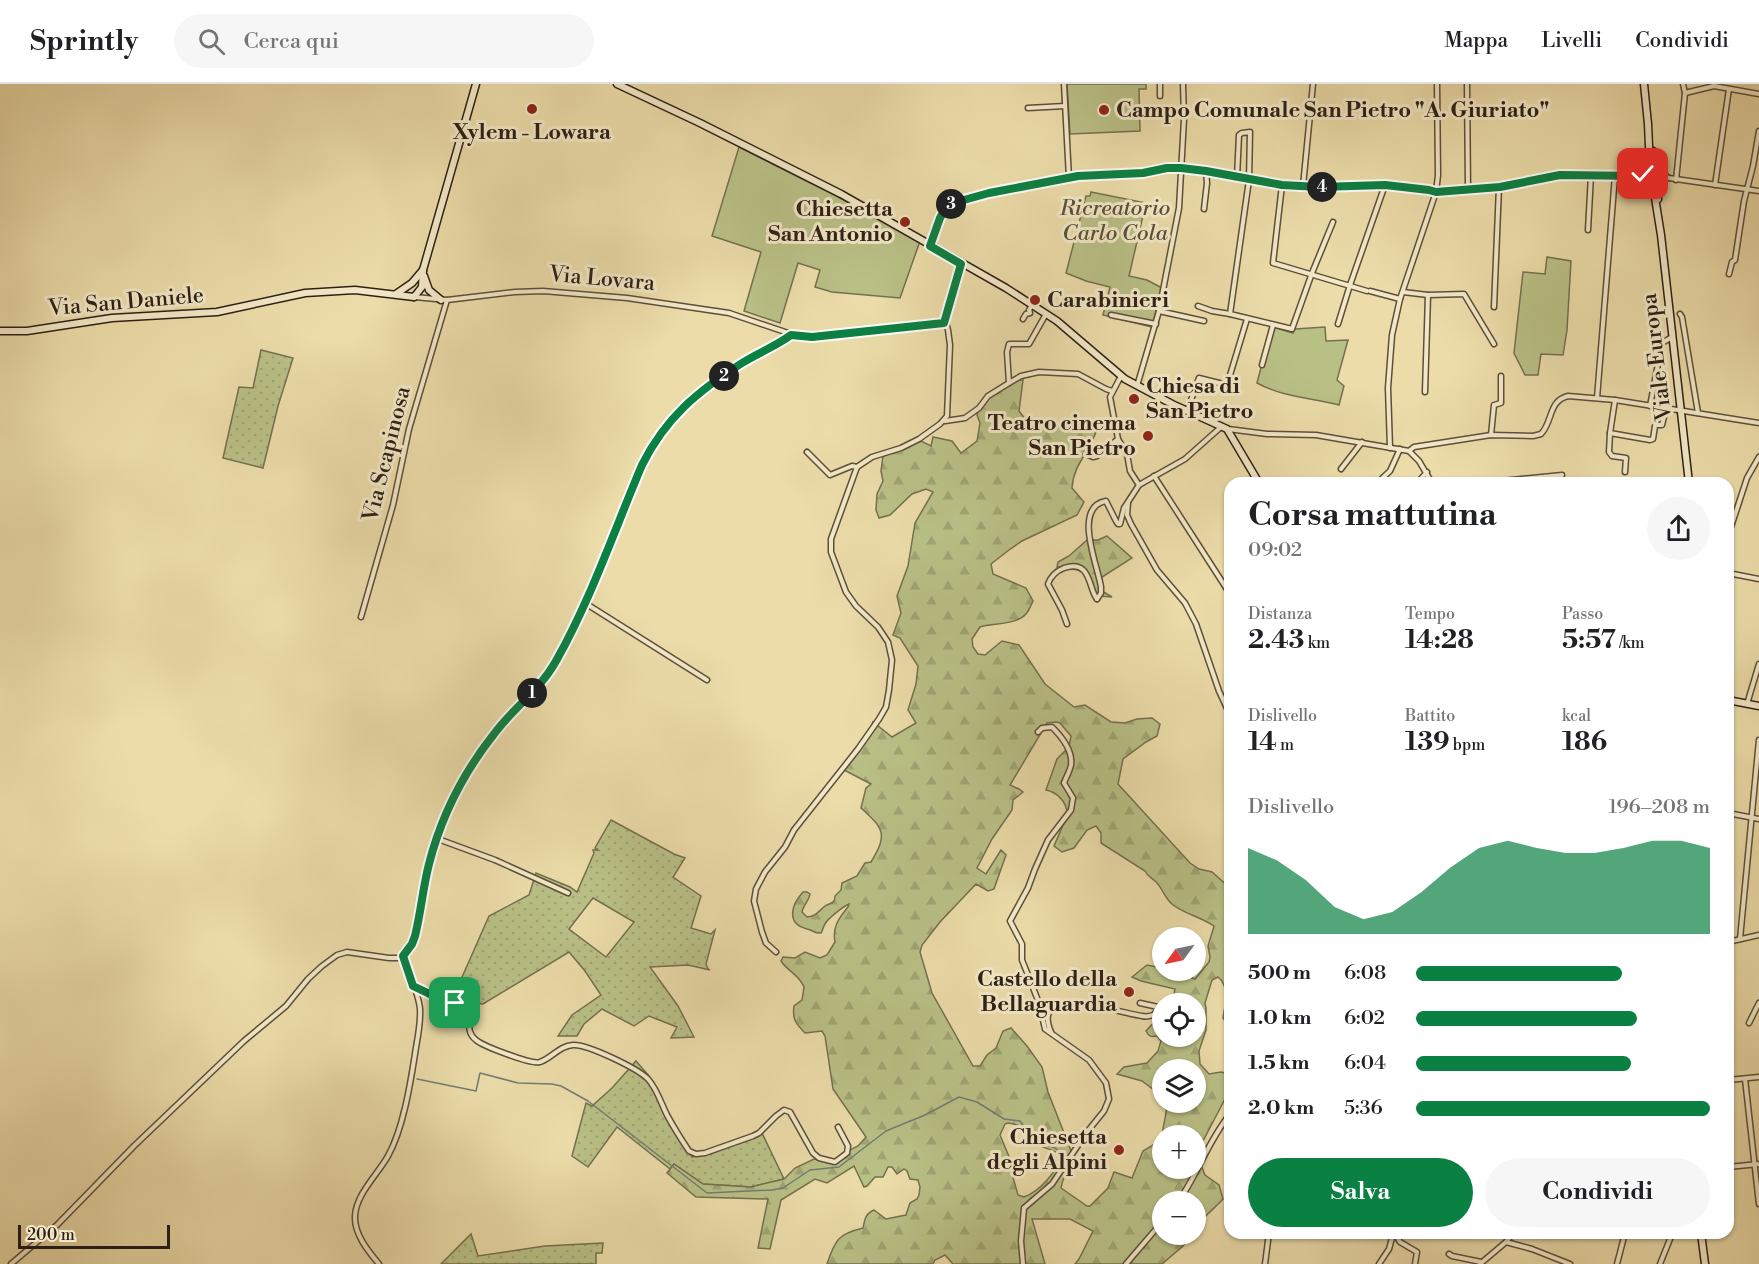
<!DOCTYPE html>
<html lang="it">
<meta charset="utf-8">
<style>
:root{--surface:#fff;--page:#f6f6f6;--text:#202124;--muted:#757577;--line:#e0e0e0;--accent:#0b8043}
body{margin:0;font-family:"Libre Bodoni",serif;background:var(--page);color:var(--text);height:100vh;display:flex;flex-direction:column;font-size:22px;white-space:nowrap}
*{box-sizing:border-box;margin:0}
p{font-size:20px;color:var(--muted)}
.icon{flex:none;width:33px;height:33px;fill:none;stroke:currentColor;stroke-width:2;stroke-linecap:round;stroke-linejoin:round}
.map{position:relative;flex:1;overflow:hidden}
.drawer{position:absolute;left:1224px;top:393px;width:510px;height:762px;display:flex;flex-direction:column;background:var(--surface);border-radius:18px;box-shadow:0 2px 4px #0004}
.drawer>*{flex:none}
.needle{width:39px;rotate:237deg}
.controls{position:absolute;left:1152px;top:843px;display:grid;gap:12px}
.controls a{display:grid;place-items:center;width:54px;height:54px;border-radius:50%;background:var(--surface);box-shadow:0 2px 4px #0004;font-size:30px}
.scale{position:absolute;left:18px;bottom:15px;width:152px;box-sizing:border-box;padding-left:6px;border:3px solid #2e2016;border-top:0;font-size:16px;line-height:21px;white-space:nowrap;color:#2e2016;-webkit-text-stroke:4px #f2e8c7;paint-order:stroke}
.pin{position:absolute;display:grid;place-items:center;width:51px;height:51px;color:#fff;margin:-26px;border-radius:12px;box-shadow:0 3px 9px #0006}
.km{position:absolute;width:30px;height:30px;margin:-15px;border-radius:50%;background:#222;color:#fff;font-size:16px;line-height:30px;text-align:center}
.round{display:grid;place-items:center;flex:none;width:63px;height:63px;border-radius:32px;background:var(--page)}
.summary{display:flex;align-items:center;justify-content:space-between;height:102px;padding:0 24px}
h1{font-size:33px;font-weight:700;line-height:45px}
.metrics{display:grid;grid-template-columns:repeat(3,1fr);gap:9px;height:102px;padding:6px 24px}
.metrics div{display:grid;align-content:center}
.metrics b{font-size:26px;font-weight:700}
.metrics small{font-size:16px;font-weight:400}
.metrics p{font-size:16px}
.chart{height:168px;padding:12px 24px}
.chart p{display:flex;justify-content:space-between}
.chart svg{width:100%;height:108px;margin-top:6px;fill:var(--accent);opacity:.7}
.action{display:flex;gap:12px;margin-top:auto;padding:12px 24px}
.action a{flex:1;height:69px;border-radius:36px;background:var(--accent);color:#fff;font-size:24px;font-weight:700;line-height:69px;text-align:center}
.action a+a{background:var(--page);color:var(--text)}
ul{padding:0 24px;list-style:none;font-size:20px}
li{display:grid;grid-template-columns:96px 72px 1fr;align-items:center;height:45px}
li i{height:15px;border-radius:8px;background:var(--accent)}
header{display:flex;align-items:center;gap:36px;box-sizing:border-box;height:84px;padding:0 30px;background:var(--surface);border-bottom:2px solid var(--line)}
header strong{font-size:28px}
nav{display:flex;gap:33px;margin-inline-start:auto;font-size:21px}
.search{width:420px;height:54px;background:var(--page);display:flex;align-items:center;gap:15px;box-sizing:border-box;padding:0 21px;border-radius:33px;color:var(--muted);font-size:22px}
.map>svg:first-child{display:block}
</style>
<header>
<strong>Sprintly</strong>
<div class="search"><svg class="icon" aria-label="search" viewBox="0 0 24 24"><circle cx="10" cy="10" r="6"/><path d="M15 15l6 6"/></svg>Cerca qui</div>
<nav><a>Mappa</a><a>Livelli</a><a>Condividi</a></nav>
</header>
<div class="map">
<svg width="1759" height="1180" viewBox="0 0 1759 1180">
<defs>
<pattern id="grass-dots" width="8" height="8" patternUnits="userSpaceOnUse" patternTransform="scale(1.5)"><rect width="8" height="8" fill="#b9c086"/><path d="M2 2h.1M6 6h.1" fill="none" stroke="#9fa573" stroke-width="1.8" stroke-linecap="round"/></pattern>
<pattern id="forest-firs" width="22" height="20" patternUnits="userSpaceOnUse" patternTransform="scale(1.5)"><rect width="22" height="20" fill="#b9c086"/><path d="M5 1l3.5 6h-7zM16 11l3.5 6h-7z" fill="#9fa573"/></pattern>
</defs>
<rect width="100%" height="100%" fill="#ebdca9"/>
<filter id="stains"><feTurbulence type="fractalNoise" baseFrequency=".00333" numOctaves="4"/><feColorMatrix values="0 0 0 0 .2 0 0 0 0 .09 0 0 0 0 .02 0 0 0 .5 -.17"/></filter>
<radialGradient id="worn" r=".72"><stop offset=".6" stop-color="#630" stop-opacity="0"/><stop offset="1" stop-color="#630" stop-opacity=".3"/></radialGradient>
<g fill="url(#grass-dots)" stroke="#74704e" stroke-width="1.5" fill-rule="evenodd">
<polygon points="261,266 293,274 278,322 263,384 223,374 239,303 253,304"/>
<path d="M611 736 674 770 685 774 673 793 701 812 691 844 711 850 715 846 706 880 708 885 710 886 688 881 650 883 678 922 694 953 671 954 677 943 649 932 634 942 602 925 584 940 577 952H558L572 931 601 911 585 887 569 868 483 920 452 916 489 832 529 811 536 789 570 803 577 808 594 769 593 766H598L595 764ZM593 814 634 838 606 873 569 845Z"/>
<polygon points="636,977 649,992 692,1073 762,1049 784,1095 751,1103 703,1100 674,1080 670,1085 617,1043 588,1083 572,1072 586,1019 592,1022 612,1004"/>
<polygon points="471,1150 478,1172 545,1162 603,1159 602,1169 596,1169 596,1180 441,1180"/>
</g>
<g fill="url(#forest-firs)" stroke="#74704e" stroke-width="1.5" fill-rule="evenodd">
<path d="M1012 296H1023L1019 327 1029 340 1058 342 1072 336 1089 340 1097 344C1092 366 1073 380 1072 404L1084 418 1077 431 1022 457 1009 466 991 480 993 490 1026 504 1033 517C1031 521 1029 527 1026 530 1016 541 993 539 980 543L972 555 973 563 978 570 985 571 1002 557 1019 561 1045 600 1074 623 1085 621 1111 638 1125 639 1137 635 1152 634 1160 640 1157 652 1146 658 1123 675 1118 700 1190 779 1199 785 1212 788 1230 804V944L1223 934C1225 921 1230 902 1218 893L1212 896 1205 919 1206 924V946L1199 967 1200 980 1209 990 1221 988 1225 989 1230 998 1225 1015 1203 1057 1199 1076 1205 1091 1219 1101 1223 1115C1214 1125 1203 1133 1196 1143V1118H1162V1150L1191 1151 1183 1162 1162 1180H1075L1079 1175 1093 1147 1070 1135H1032L1045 1180H953L945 1171 935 1176 933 1180H827C835 1156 838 1150 863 1144 865 1135 865 1130 874 1126L886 1135 906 1131 910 1119 917 1115 919 1111 920 1103 918 1096 910 1095 907 1087 904 1085 897 1090 892 1083H888L883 1093H875L867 1102 864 1103 854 1082 827 1099 815 1095 781 1116 770 1165 758 1164 768 1115 696 1113 667 1089 674 1080 703 1100 751 1103 784 1095 795 1084 814 1075 830 1078 838 1077 850 1067 849 1063 850 1066 858 1062 866 1053 833 1005 825 952 822 947 805 949C796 940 792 935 794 922L802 916 804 903C798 889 788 888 781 877L783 873 795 874 805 868 820 874 827 871 835 858C832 843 839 834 848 823L849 820C844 822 827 835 825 840 823 843 823 846 821 849 815 850 813 846 807 845 786 840 791 821 803 808H807L810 810C809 817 803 821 802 828L807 833C816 832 818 828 825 822 828 820 832 820 834 817 835 815 835 813 835 812L841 806 842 799 857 792 865 779 871 778C888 750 884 745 861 724L866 704 871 700 842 685 864 658 873 638 892 653 916 639 908 626 916 600 918 582 900 554 893 551 901 529 897 512 908 482 915 439 933 408 926 405 912 410 890 431 879 434 876 426 877 410 883 397 881 387 883 372 919 356 931 362 933 353 952 357 961 369 977 357 980 339 977 331 981 320ZM1056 638 1060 639 1071 652 1069 663 1057 675 1046 706C1056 708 1067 717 1067 730 1066 735 1057 755 1054 762L1062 768 1074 764 1087 746 1096 742 1101 749V759L1145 787C1148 793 1151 793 1155 797 1162 803 1164 813 1172 820 1182 829 1201 833 1214 842L1208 862 1210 873 1209 878 1195 895 1175 887 1162 886V884L1147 881 1132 893 1141 897 1175 905 1172 919 1196 920V952H1162V930L1146 947C1149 953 1151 953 1157 952L1161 957 1158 967 1147 979 1124 983 1117 990 1142 997 1162 1012V986H1196V1018L1167 1019C1167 1032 1161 1045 1162 1059V1052H1196V1084H1162V1065L1153 1061 1143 1067 1132 1094 1114 1088 1108 1104 1090 1122H1087L1061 1104C1063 1092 1068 1086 1075 1077L1048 1008 1042 983 1027 962 1011 944 1003 947 996 964 987 971 980 982H973L932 909 920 868 922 861 940 838 976 800 988 807 994 805 1006 771 1001 766 986 790 977 784 992 755 1012 726 1013 716 1023 708 1019 705 1010 701 1047 639ZM1008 1039C1029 1042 1022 1049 1035 1059 1042 1064 1053 1065 1063 1072 1055 1088 1041 1107 1024 1113L1018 1111 1012 1090 1010 1075 1000 1051 1005 1040Z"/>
<path d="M1107 452 1132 474 1102 493V507L1112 513 1099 512C1091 504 1092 493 1082 487 1074 482 1065 486 1057 483L1058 478 1069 472 1087 456H1098Z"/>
</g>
<g fill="#b9c086" stroke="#74704e" stroke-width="1.5">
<polygon points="1067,0 1146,0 1146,5 1139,5 1140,47 1070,50"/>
<polygon points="739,63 858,123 920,157 900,214 832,208 815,203 820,186 798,179 780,239 744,227 761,168 712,152"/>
<polygon points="1091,108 1146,119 1129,192 1147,196 1162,204 1152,243 1103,231 1110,203 1086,197 1066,189 1086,112 1090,112"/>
<polygon points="1547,173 1571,177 1567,246 1563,271 1541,270 1538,291 1525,291 1514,269 1523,188 1545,190"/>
<path d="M1273 243 1293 249 1295 245 1325 243 1326 257 1348 256 1337 296 1344 302 1339 321C1312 314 1282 313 1257 299L1271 245Z"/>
</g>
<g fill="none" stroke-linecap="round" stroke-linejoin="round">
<polyline stroke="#717c75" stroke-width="1.5" points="417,995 476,1007 480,989 518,999 552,1000 561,1002 588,1017 707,1109 772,1106 783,1104 810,1086 839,1083 886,1047 925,1031 959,1013 977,1018 1004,1035 1020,1037 1034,1056 1055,1064 1062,1070"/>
<defs>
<g id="street">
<polyline points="1064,0 1069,94"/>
<polyline points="1160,0 1160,12"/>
<polyline points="1467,0 1468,106"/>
<polyline points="1685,9 1714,2 1759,10"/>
<polyline points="1028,24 1065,22"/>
<polyline points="1662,87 1668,94"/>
<polyline points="1237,93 1239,51 1242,49 1250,48 1249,96 1230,230 1292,245 1312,189 1333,138"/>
<polyline points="1660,94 1669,94 1759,107"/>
<polyline points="1676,96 1685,9 1683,0"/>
<polyline points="1282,101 1273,179 1367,207"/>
<polyline points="1715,101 1729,5"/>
<polyline points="1303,102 1313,0"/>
<polyline points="1204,125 1207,99 1206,87"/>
<polyline points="1588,146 1591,91"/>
<polyline points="931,161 940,134 945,125 953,119 989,109 1078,92 1143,89 1167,84 1181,84 1206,87 1282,101 1319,103 1385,101 1429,106 1436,108 1499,103 1560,91 1640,92 1650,94"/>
<polyline points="1729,190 1732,178 1735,176 1744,117 1753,82 1759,47"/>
<polyline points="1370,207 1400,215"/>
<polyline points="1403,208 1428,211 1464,210 1494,260"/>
<polyline points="414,213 447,216 515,208 543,207 627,214 729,229 800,253 944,239"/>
<polyline points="1198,222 1212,227 1230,230"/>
<polyline points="1494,223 1499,103"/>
<polyline points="1159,227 1204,237"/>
<polyline points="1680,230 1682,233 1698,329"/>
<polyline points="1111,231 1156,240"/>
<polyline points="1023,235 1026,230 1030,229 1029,226 1032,221"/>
<polyline points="944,239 961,180"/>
<polyline points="1338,240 1350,201 1385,101"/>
<polyline points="1262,281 1273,241"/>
<polyline points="1121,292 1110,313 1118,355 1127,370 1130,387 1139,401"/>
<polyline points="1009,299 1007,268 1009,260 1029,260 1046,230"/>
<polyline points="1137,302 1159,227 1179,124 1184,35 1183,0"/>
<polyline points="1425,308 1428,211"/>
<polyline points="1597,314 1615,92"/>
<polyline points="1615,316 1610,349 1650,356 1653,355 1655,342 1656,341 1662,341 1666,325"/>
<polyline points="1650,322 1662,259 1672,253"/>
<polyline points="1187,327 1199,294 1227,301 1247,235"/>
<polyline points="945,337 965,334 979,324 988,312 1009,299 1021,292 1039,288 1078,290 1106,305 1112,307"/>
<polyline points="1228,345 1267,350 1316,351 1409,367 1419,377 1432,399"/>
<polyline points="1610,349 1609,368 1612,372 1626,374 1625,388"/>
<polyline points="1491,351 1494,321 1501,319 1501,292"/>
<polyline points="1390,364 1388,304 1392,251 1400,215 1436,108 1438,91 1437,0"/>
<path d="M1409 367 1414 363 1491 351 1533 352 1541 350C1553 338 1548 317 1568 312L1615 316 1759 339"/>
<polyline points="807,368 830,391 852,382 857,383"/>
<polyline points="1086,370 1093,373 1097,372 1118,355"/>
<polyline points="1341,385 1362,358"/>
<polyline points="1154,392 1230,510"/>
<polyline points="1332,399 1339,398"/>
<polyline points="1377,399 1390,387 1400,365"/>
<polyline points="1417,399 1427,388"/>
<polyline points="1481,399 1562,391"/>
<polyline points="1128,419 1127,431 1131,440 1157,486 1185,519 1196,540 1219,607 1230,631"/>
<polyline points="1728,452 1747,394 1759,373"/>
<polyline points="1728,489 1759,495"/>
<path d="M1097 515 1101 509V503C1098 482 1072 423 1106 417L1116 437 1118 440H1120L1124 424 1139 401 1185 375 1221 343"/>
<polyline points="585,519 707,596"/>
<polyline points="361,533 393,421 409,345 447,216"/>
<path d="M1067 540 1062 526 1048 500C1051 492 1056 487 1064 484 1092 475 1088 505 1097 515"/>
<polyline points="1747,620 1759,580"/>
<polyline points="1728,729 1759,735"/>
<polyline points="438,755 495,776 568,809"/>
<polyline points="1740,855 1759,656"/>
<polyline points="1728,858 1759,851"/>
<polyline points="776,868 766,859 762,848 754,817 756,805 765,788 785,763 794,746 858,665 879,635 886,623 889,606 892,576 888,558 878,543 856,522 846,508 831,468 831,455 857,383 872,373 901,364 919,355 940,340 947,332 950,261 948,246 947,242 944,239"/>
<path d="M403 872C421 854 423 807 429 782 431 770 436 759 440 747 456 705 477 669 506 634 522 616 541 601 554 580 591 521 615 445 642 381 666 333 697 307 742 279 758 269 776 262 791 251"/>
<path d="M413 902C429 909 445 919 463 919 476 931 462 945 476 956 483 962 532 981 540 978 552 974 559 962 573 961 587 960 637 984 648 995 657 1005 661 1019 667 1031 674 1044 681 1055 689 1067L696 1070 705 1069 753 1052 759 1049 776 1032 784 1026 790 1028 813 1069 819 1074 835 1078 847 1069 848 1062 838 1043"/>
<polyline points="1749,939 1759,919"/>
<path d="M1051 948C1029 897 1123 930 1142 932 1147 933 1150 933 1155 930L1158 923 1140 919"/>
<polyline points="1745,995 1759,1120"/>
<polyline points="1728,996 1759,993"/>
<polyline points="1728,1083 1759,1080"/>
<path d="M1178 1118C1198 1090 1208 1057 1230 1030"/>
<polyline points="1395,1149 1400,1158 1417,1168 1415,1180"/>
<polyline points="1506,1158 1532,1165 1570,1180"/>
<polyline points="1449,1170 1452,1172 1481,1178"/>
<polyline points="11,1180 57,1141 134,1062 244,957 286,922 308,895 322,882 337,871 347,868 389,874 398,874 403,872"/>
<path d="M379 1180C368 1167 354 1150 355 1132 356 1110 378 1090 388 1072 403 1045 410 1002 415 970 417 956 421 940 420 925 419 911 408 886 403 872"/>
<path d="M1023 1180 1021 1157 1024 1124 1052 1100 1087 1048 1104 1027 1109 1015 1106 999 1089 976 1045 945 1039 919 1022 876V860L1010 837 1028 804 1035 785 1048 756 1071 726 1073 714 1064 699C1066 693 1070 687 1071 681 1073 667 1061 652 1052 643L1042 644 1038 648"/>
<polyline points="1126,1180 1162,1138"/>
<polyline points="1265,1180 1269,1149"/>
<polyline points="1379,1180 1389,1165 1392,1154 1396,1152"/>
<polyline points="1480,1180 1506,1158 1513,1149"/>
<polyline points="1617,1180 1625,1149"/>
<polyline points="1660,1180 1670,1155"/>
</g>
<g id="secondary">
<polyline points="617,0 700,39 841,110 1006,204 1057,237 1125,295 1172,320 1227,345 1259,399"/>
<polyline points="1644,0 1648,40 1650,84"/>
<polyline points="1653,67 1655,78 1659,83"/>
<circle cx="1655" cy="89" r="7"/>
<polyline points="1652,95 1661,151 1689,399"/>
<polyline points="1658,115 1659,95"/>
<polyline points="424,192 429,206 441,216"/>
<polyline points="396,210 412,199 423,186"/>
<polyline points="414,213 422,203 423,186 476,0"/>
<polyline points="0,247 27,247 112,234 217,228 305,209 355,206 414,213"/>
<polyline points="1728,616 1759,622"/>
<polyline points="1701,1149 1705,1180"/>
</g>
</defs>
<use href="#street" stroke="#5d4f3b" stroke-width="7"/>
<use href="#secondary" stroke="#2e2016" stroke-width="9"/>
<use href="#street" stroke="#f2e8c7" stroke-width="4"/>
<use href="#secondary" stroke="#f2e8c7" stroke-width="6"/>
</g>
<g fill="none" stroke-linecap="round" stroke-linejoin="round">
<defs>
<path id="route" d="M455 919 438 914 413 902 403 872 412 860 415 852C421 828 423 803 429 780 441 733 464 688 494 650 513 624 540 606 556 577 591 515 614 447 642 381 666 333 698 307 742 279 758 269 776 262 791 251L812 253 944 239 961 180 930 162 940 134 945 125 953 119 989 109 1078 92 1143 89 1167 84H1181L1206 87 1282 101 1319 103 1385 101 1429 106 1436 108 1500 103 1560 91 1640 92 1643 90"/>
</defs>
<use href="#route" stroke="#fff" stroke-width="12"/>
<use href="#route" stroke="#0b8043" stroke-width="8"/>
</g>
<g fill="#8f2418" stroke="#f2e8c7" stroke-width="2">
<circle cx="532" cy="25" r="6"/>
<circle cx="1104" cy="26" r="6"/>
<circle cx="905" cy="138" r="6"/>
<circle cx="1035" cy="216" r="6"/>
<circle cx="1134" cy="315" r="6"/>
<circle cx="1148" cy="352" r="6"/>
<circle cx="1129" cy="908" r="6"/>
<circle cx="1119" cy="1066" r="6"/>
</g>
<g text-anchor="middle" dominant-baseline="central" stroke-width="6" stroke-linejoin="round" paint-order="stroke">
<g font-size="22" font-weight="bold" fill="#2e2016" stroke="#f2e8c7" text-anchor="end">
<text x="1116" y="26" text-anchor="start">Campo Comunale San Pietro "A. Giuriato"</text>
<text x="532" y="48" text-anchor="middle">Xylem - Lowara</text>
<text x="893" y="125">Chiesetta<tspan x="893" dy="25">San Antonio</tspan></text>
<text x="1047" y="216" text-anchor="start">Carabinieri</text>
<text x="1146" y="302" text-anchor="start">Chiesa di<tspan x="1146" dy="25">San Pietro</tspan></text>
<text x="1136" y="339">Teatro cinema<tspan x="1136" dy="25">San Pietro</tspan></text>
<text x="1117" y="895">Castello della<tspan x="1117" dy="25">Bellaguardia</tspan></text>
<text x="1107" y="1053">Chiesetta<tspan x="1107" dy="25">degli Alpini</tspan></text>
</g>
<g font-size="22" font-style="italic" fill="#585038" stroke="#f2e8c7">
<text x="1115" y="124">Ricreatorio<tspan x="1115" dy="25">Carlo Cola</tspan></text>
</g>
<g font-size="22" fill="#2e2016" stroke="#f2e8c7">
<text transform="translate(602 195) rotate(5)">Via Lovara</text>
<text transform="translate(126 218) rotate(-5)">Via San Daniele</text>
<text transform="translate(1657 273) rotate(-97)">Viale Europa</text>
<text transform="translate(387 370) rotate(-76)">Via Scapinosa</text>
</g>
</g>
<rect width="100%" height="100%" filter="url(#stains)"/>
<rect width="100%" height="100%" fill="url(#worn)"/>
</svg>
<div class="controls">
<a><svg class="needle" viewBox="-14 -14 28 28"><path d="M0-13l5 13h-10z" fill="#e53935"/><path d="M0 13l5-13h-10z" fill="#757577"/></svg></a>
<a><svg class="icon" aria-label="locate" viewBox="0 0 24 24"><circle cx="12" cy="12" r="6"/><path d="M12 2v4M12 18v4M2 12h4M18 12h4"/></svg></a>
<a><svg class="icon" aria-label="layers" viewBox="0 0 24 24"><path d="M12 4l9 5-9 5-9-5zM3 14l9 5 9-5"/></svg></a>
<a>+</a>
<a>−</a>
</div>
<div class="scale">200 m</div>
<div class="pin" style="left:455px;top:919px;background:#1e9e55"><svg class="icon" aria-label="arrive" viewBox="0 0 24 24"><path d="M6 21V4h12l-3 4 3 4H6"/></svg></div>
<div class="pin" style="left:1643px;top:90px;background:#d93025"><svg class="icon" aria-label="check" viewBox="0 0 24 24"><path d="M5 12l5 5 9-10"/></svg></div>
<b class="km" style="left:532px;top:609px">1</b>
<b class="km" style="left:724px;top:292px">2</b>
<b class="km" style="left:951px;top:120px">3</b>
<b class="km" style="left:1322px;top:103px">4</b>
<section class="drawer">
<div class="summary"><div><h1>Corsa mattutina</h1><p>09:02</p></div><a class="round"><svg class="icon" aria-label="share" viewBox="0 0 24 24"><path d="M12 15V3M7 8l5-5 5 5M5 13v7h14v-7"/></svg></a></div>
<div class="metrics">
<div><p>Distanza</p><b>2.43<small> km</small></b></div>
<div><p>Tempo</p><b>14:28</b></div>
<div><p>Passo</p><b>5:57<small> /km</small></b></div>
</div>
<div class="metrics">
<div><p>Dislivello</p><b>14<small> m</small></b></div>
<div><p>Battito</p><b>139<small> bpm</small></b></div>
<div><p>kcal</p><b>186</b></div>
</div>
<div class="chart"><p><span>Dislivello</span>196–208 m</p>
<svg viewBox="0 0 160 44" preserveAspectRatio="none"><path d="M0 44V9L10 14L20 22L30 33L40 38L50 35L60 27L70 17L80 9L90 6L100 9L110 11L120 11L130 9L140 6L150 6L160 9V44z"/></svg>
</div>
<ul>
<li><b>500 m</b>6:08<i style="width:70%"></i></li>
<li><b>1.0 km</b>6:02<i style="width:75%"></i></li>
<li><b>1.5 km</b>6:04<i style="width:73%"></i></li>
<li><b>2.0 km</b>5:36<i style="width:100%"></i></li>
</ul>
<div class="action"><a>Salva</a><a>Condividi</a></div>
</section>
</div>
